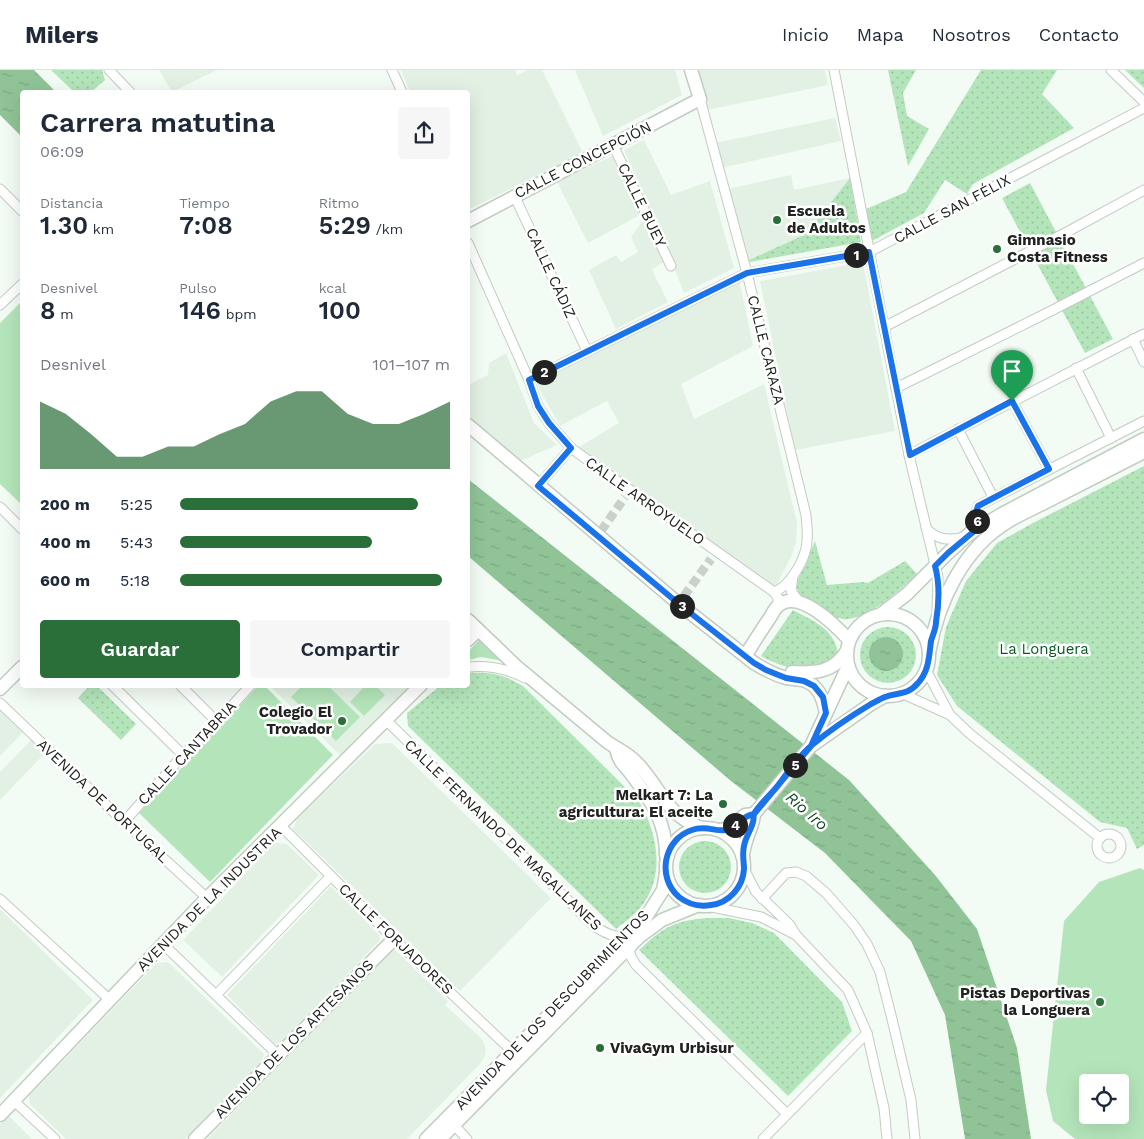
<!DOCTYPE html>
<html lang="es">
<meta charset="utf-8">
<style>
:root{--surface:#fff;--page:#f6f6f7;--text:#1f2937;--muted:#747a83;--line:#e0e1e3;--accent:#2a6e39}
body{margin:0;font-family:"Work Sans",sans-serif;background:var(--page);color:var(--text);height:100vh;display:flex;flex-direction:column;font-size:19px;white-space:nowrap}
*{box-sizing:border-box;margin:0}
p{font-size:16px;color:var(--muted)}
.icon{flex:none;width:28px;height:28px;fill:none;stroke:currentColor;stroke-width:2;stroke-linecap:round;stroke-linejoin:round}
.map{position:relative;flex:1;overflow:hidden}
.drawer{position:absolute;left:20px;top:20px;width:450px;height:598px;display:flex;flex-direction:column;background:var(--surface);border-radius:5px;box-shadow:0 5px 20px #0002}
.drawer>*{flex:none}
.fabs{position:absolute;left:1079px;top:1004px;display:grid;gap:10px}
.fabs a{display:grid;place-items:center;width:50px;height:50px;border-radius:5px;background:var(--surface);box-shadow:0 5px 20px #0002;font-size:25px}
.pin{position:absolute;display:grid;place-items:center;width:42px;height:42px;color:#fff;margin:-51px -21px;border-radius:50% 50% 50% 0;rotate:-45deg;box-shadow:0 0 5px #0007}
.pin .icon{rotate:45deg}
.km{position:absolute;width:25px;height:25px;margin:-12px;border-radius:50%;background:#222;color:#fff;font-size:14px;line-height:25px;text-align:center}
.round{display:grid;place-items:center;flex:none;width:52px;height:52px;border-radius:5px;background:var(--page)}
.headline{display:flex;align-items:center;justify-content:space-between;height:85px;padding:0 20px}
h1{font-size:28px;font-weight:600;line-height:38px}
.figures{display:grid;grid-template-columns:repeat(3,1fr);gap:8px;height:85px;padding:5px 20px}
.figures div{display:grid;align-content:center}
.figures b{font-size:25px;font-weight:600}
.figures small{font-size:14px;font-weight:400}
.figures p{font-size:14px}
.chart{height:140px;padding:10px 20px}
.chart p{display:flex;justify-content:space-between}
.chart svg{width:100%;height:90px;margin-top:5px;fill:var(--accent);opacity:.7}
.primary-button{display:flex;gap:10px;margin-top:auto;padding:10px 20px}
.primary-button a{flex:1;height:58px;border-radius:5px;background:var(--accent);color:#fff;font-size:20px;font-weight:600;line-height:58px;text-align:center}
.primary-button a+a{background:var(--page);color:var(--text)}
ul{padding:0 20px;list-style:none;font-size:16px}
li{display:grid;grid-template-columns:80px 60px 1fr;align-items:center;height:38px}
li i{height:12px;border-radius:6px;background:var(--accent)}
header{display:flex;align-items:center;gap:30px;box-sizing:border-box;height:70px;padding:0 25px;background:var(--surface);border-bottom:1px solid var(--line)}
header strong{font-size:24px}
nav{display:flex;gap:28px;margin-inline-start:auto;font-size:18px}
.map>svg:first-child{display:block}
</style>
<header>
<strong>Milers</strong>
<nav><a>Inicio</a><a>Mapa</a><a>Nosotros</a><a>Contacto</a></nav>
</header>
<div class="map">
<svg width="1144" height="1069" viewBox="0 0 1144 1069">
<defs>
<pattern id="park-dots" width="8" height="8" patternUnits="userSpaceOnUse" patternTransform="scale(1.25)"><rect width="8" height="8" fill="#b4e5ba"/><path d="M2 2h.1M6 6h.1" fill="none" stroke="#9ac4a0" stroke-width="1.8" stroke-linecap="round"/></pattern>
<pattern id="water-ripples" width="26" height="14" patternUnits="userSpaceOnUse" patternTransform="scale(1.25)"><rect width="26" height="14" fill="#90c497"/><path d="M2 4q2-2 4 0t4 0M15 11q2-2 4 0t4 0" fill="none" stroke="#7ca882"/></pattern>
</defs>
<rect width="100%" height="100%" fill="#f3fcf4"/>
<g fill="#e2f1e3">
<polygon points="159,0 217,0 172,22"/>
<polygon points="401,0 515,0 517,5 528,0 542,0 583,83 468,140 468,22 410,22"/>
<polygon points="575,0 675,0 682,25 603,66"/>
<polygon points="696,0 825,0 828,15 707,40"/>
<polygon points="835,48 841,71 721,98 715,73"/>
<polygon points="644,70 671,125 710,111 734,198 684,223 656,152 624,80"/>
<polygon points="612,86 640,145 588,173 557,112"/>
<polygon points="791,105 794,120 850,108 806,164 749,190 731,132 728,119"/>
<polygon points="643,150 663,192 652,200 668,232 616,259 589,200 616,185 621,192 638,182 631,167"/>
<polygon points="863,192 895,361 795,380 760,211"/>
<polygon points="739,209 753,276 681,314 694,349 764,314 797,453 796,472 792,485 775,518 577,378 619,353 607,331 560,356 536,313"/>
<polygon points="506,283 534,353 557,375 513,394 468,355 468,315 488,305 489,293"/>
<polygon points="269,615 412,615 342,687"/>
<polygon points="0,639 23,662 0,686"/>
<polygon points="32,669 45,683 0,730 0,702"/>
<polygon points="392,673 551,828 460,921 293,759 297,749 375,674"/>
<polygon points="274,773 287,774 319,805 222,907 183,870"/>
<polygon points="331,816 379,865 380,870 282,972 275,974 227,925"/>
<polygon points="0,839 93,930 0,1028"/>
<polygon points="393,878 448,931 445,935 480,967 484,973 486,980 485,986 480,994 407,1069 207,1069"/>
<polygon points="168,892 264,984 263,989 185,1069 66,1069 30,1034 29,1026 157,893"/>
<polygon points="9,1046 32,1069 0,1069 0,1055"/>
</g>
<g fill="#b4e5ba" fill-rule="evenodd">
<polygon points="22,231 22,435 0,414 0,253"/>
<polygon points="480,569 503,591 481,587 468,590 468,582"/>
<polygon points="259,615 264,615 333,685 210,812 139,743"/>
<polygon points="303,615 327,615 360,647 336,671 291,627"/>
<polygon points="366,615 375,615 385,625 364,646 350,632"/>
<path d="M1140 798 1144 800V1069H1075L1053 1051 1046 1020 1064 851 1099 812ZM1088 1012H1120V1045H1088Z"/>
</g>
<g fill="url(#park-dots)">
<polygon points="51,0 102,0 105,10 91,22 74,22"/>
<polygon points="888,0 916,0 903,23 907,46 929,59 908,96"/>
<polygon points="981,0 1057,0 1042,24 1074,58 973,114 967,124 945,110 924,143 872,171 866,139 906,122"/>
<polygon points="1125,0 1144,0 1144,18"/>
<polygon points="850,108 861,172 750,192 749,190 806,164"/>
<polygon points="1030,113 1113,269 1085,283 1002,128"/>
<polygon points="1144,396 1144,775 1137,779 1127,758 1100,752 957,636 937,605 946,557 966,511 997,473 1033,453"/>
<path d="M815 471 827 515 863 512 868 513 905 491 917 504C902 519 864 552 843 549 830 547 810 532 799 525L796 514Z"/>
<path d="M793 540C813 551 834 558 838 583 832 590 825 597 815 599 797 602 776 595 761 586Z"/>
<circle cx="888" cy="585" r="28"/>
<path d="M468 603C492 602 503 604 523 616L639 731C658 764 666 807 640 838 634 846 624 852 616 859L408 656 407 643 441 615H468Z"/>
<polygon points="90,615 96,615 136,654 121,670 78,628"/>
<circle cx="705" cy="797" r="26"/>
<path d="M707 848H729L752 853 774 863 842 932 852 961 788 1026 639 880C663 857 674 851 707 848Z"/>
</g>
<g fill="url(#water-ripples)">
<polygon points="0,0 34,0 56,22 22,22 22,67 0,45"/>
<polygon points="468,409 849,710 935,805 977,859 1017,978 1031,1069 965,1069 945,945 911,871 825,783 731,711 468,486"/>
<circle cx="886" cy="584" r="17"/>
</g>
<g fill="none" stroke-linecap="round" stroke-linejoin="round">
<g stroke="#c9d1ca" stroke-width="9" stroke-dasharray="9 4.5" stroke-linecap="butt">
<polyline points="601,461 625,427"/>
<polyline points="684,526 711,489"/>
</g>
<defs>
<g id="street">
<polyline points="109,0 130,22"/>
<polyline points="392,0 402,22"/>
<polyline points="834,0 909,385 938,507 937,541"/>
<polyline points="1111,0 1144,32"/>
<path d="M700 29 747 203 806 445C807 457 809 470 805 482 801 496 788 517 774 522"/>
<polyline points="613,75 671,196"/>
<polyline points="0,119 22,141"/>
<polyline points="514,125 587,281"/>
<polyline points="468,173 529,310 538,336 549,353 571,378 582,386 774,522 778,528 778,536"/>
<polyline points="0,235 22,214"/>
<polyline points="884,257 1067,162 1144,120"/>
<polyline points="1133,269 1144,292"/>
<polyline points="1076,298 1111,368"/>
<polyline points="529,310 747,203 869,182 1144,38"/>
<polyline points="896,318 1047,243 1144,193"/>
<polyline points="1012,331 1049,399"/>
<polyline points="958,359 993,427"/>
<polyline points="909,385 1144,264"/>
<polyline points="538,416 571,378"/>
<polyline points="0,437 22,459"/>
<path d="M926 458C937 470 948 471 964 467"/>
<polyline points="978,458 976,442 978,436 1144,351"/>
<polyline points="793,506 791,521 800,533"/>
<path d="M468 597C489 595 506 598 525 608"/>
<polyline points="926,600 950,645"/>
<polyline points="112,615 183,685"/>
<polyline points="180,615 217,652"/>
<polyline points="903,624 950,645 969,663 1100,768"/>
<polyline points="0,633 124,752 207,828"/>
<path d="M387 651 594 856C605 863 613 867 626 867"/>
<polyline points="124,752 183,685 217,652 251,615"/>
<polyline points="281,756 394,869 512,981"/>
<circle cx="1109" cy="776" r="12"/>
<polyline points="744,799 756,822 789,854 796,865 848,920 867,963 884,1038 887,1069"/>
<polyline points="0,829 110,930"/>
<polyline points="762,829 786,803 796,802 806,806 826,823 854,855 867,874 880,902 892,949 911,1030 915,1069"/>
<polyline points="707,836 761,847 796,865"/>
<polyline points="163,874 279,986"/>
<polyline points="629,876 631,887 636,895 787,1044"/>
<polyline points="216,925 331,806"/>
<polyline points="14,1031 55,1069"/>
<polyline points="454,1055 467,1069"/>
<polyline points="763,1069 867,963"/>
</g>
<g id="secondary">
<polyline points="468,151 700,29 691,0"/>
<path d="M468 355 679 534 754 593C764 599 775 605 786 608 792 609 797 609 802 610 819 614 823 629 826 643"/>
<circle cx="888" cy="585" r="41"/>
<polyline points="881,544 907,524 948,483 970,463 1002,444 1144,369"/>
<path d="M468 550 516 596 606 671C618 680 627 682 637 693 661 718 666 746 702 758"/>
<polyline points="468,570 478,560"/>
<path d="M929 583C938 532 963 478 1009 451 1024 442 1041 435 1056 427 1085 412 1115 397 1144 382"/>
<path d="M746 585C753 573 761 561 769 549 772 545 774 539 778 536 798 517 836 556 849 570"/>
<path d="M792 602C815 603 833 603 846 582"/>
<polyline points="0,619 22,597"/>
<polyline points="811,676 871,634 885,626"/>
<path d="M616 679C619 692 624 695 632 705 651 731 666 751 666 785"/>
<polyline points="754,744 811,676 848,596"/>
<circle cx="705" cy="797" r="39"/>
<polyline points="719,760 728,759 745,745 754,744"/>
<path d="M743 787C743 771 753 759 754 744"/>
<polyline points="0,1045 207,828 421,615"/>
<polyline points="195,1069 394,869"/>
<polyline points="426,1069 646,847 663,820 666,803"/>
<polyline points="440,1069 639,867 662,850 699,835"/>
</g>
</defs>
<use href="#street" stroke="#c3cbc3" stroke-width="11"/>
<use href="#secondary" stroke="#c3cbc3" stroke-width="15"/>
<use href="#street" stroke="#fff" stroke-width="9"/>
<use href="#secondary" stroke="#fff" stroke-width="12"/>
</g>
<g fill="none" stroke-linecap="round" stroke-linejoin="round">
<defs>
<path id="route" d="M1012 331 910 385 869 182 747 203 529 310 538 336 549 353 571 378 538 416 679 534 754 593 766 600 786 608 804 611 814 616 823 627 826 643 811 676 754 744C741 746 738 757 726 760 716 762 706 755 692 760 664 769 656 807 679 827 688 834 700 837 711 835 729 833 743 817 744 799 744 792 742 784 744 776 745 768 751 760 753 752 754 750 753 747 754 744 757 737 770 725 776 718 787 704 798 686 812 675 830 660 851 646 871 634 875 632 880 629 885 627 898 622 907 626 918 613 929 601 929 586 931 571 933 564 936 559 936 552 939 534 940 514 935 496L948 483 978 458 976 442 978 436 1049 399 1012 331"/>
</defs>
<use href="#route" stroke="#fff" stroke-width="10"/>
<use href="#route" stroke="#1a73e8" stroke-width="6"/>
</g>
<g fill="#2a6e39" stroke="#fff" stroke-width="2">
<circle cx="777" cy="150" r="5"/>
<circle cx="997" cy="179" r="5"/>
<circle cx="342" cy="651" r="5"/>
<circle cx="723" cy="734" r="5"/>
<circle cx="1100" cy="932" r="5"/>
<circle cx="600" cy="978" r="5"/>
</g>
<g text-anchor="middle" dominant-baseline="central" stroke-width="5" stroke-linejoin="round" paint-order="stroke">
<g font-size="15" fill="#202320" stroke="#fff">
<text transform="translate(583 90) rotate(-27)">CALLE CONCEPCIÓN</text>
<text transform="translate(642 135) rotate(64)">CALLE BUEY</text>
<text transform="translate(952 139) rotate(-28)">CALLE SAN FÉLIX</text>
<text transform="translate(551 203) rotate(65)">CALLE CÁDIZ</text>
<text transform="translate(766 280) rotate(76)">CALLE CARAZA</text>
<text transform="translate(645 431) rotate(35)">CALLE ARROYUELO</text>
<text transform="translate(187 683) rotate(-47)">CALLE CANTABRIA</text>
<text transform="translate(103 731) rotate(43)">AVENIDA DE PORTUGAL</text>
<text transform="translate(503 765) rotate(44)">CALLE FERNANDO DE MAGALLANES</text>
<text transform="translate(209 829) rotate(-45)">AVENIDA DE LA INDUSTRIA</text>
<text transform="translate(396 869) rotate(44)">CALLE FORJADORES</text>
<text transform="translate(552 940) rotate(-46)">AVENIDA DE LOS DESCUBRIMIENTOS</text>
<text transform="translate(294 969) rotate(-45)">AVENIDA DE LOS ARTESANOS</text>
</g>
<g font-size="15" font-weight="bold" fill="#202320" stroke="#fff" text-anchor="start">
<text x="787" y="141">Escuela<tspan x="787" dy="17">de Adultos</tspan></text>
<text x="1007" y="170">Gimnasio<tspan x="1007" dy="17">Costa Fitness</tspan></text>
<text x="332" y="642" text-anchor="end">Colegio El<tspan x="332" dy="17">Trovador</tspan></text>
<text x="713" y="725" text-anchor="end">Melkart 7: La<tspan x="713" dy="17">agricultura: El aceite</tspan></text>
<text x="1090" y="923" text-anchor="end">Pistas Deportivas<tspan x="1090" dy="17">la Longuera</tspan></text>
<text x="610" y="978">VivaGym Urbisur</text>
</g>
<g font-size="15" fill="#045a22" stroke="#fff">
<text x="1044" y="579">La Longuera</text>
</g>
<g font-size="16" font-style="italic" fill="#124b21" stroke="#fff">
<text transform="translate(807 741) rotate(41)">Rio Iro</text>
</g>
</g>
</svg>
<div class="fabs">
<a><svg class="icon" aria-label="locate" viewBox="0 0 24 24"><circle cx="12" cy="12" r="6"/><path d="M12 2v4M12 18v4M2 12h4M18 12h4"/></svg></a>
</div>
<div class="pin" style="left:1012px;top:331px;background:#1e9e55"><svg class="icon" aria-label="arrive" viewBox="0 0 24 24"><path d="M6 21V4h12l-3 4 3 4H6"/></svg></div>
<b class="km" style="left:856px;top:185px">1</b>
<b class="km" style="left:544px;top:302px">2</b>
<b class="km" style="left:682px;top:536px">3</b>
<b class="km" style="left:735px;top:755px">4</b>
<b class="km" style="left:795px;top:695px">5</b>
<b class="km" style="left:977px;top:451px">6</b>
<section class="drawer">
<div class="headline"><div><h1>Carrera matutina</h1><p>06:09</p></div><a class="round"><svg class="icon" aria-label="share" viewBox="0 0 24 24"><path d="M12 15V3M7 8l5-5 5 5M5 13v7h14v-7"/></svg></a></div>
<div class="figures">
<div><p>Distancia</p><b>1.30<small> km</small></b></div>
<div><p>Tiempo</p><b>7:08</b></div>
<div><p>Ritmo</p><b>5:29<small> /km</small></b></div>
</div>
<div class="figures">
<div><p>Desnivel</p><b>8<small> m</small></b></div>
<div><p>Pulso</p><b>146<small> bpm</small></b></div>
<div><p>kcal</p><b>100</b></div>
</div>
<div class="chart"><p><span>Desnivel</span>101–107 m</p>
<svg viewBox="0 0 160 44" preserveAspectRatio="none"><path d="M0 44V11L10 17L20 27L30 38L40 38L50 33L60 33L70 27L80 22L90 11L100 6L110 6L120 17L130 22L140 22L150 17L160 11V44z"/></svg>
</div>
<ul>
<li><b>200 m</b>5:25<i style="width:88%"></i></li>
<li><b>400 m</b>5:43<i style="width:71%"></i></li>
<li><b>600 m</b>5:18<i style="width:97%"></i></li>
</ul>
<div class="primary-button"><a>Guardar</a><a>Compartir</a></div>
</section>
</div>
